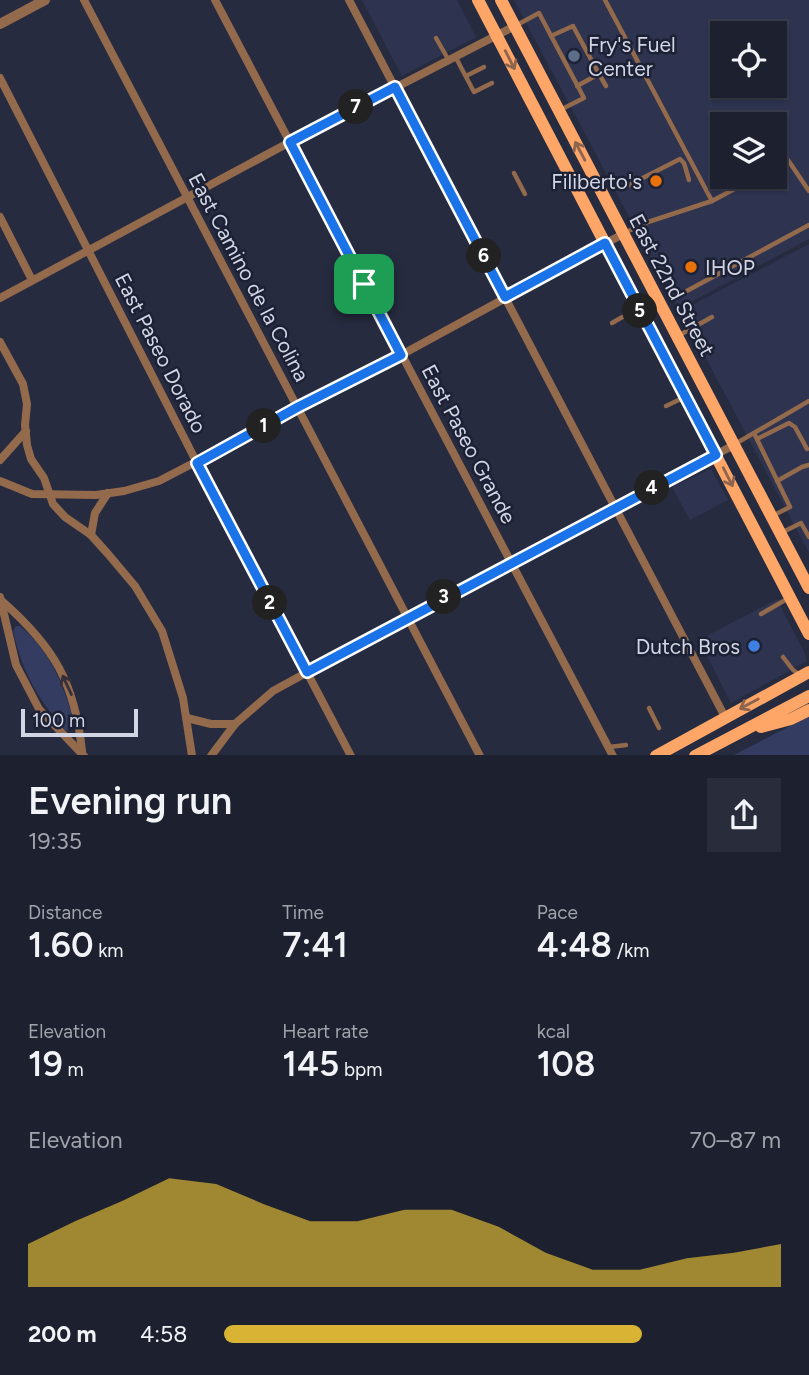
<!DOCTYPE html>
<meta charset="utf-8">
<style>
:root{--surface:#1c202f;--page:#292d3b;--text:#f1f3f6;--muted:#a0a3aa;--line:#3a3e4b;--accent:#d9b334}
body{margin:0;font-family:Figtree,sans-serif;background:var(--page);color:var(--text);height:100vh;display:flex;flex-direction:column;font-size:26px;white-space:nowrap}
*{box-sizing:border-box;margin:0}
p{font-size:23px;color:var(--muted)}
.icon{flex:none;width:38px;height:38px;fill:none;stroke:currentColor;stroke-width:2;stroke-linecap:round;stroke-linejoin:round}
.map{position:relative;height:755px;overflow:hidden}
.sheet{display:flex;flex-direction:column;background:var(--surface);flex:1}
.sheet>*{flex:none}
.buttons{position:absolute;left:710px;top:21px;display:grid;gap:14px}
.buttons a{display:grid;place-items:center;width:77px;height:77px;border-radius:0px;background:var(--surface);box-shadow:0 2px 5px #0004,0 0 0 2px var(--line);font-size:35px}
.scale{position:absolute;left:21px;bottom:18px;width:117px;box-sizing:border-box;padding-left:7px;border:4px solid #d2d5e3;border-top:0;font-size:19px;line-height:24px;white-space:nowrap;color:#d2d5e3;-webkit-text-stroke:5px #1d2135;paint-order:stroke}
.pin{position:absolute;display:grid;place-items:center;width:60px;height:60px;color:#fff;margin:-30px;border-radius:14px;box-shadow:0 4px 10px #0006}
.km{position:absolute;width:35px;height:35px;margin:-18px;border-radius:50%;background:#222;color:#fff;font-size:19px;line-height:35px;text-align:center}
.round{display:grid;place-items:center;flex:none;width:74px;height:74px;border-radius:0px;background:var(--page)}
.overview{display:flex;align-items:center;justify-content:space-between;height:119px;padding:0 28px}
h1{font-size:38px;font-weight:600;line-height:52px}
.metrics{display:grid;grid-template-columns:repeat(3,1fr);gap:10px;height:119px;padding:7px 28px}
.metrics div{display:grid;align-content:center}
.metrics b{font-size:35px;font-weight:600}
.metrics small{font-size:19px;font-weight:400}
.metrics p{font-size:19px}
.chart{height:196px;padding:14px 28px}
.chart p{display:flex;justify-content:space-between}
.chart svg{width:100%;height:126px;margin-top:7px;fill:var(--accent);opacity:.7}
ul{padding:0 28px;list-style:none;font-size:23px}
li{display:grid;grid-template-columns:112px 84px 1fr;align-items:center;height:52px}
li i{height:18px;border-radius:9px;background:var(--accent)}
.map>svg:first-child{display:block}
</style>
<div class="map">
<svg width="809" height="756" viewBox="0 0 809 756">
<rect width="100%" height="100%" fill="#262b3f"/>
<g fill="#2e344f" fill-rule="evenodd">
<polygon points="362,0 457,0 476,37 402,76"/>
<path d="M514 0H809V239L678 309ZM723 33H775V86H723ZM723 124H775V177H723Z"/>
<polygon points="809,244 809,553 681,311"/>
<polygon points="711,469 728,500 690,520 672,487"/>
<polygon points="777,599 805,654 807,661 731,703 699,640"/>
</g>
<g fill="#353c61">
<path d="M16 626H20C51 652 65 688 75 726L66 731C37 698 23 673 13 631Z"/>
<polygon points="809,716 809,755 734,755"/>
</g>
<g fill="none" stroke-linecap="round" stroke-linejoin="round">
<g stroke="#946a4d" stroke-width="4.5">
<polyline points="605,0 712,201"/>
<polyline points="515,26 539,13 584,98 560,110"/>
<polyline points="551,36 573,26 599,74"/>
<polyline points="436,38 448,59"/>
<polyline points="455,56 474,92 492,83"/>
<polyline points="466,76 484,67"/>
<polyline points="577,86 599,74 606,86"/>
<polyline points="775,167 788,160 809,191"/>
<polyline points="514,173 525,194"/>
<polyline points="629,185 680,159 684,163 689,180"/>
<polyline points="624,233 648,222 712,201 757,177"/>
<polyline points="683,293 809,225"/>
<polyline points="612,323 638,308"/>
<polyline points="678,336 712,317"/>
<polyline points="666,406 685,397"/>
<polyline points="754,433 790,507 772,516"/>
<polyline points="757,439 789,423 795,427 807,449"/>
<polyline points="735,444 809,401"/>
<polyline points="777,481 802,467 809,465"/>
<polyline points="781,533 801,523 809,537"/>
<polyline points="761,614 787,599"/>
<polyline points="783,657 793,670 799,674"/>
<polyline points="649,708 659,728"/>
<polyline points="609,747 626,745"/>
</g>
<g stroke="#946a4d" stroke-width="8">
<polyline points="84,0 480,756"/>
<polyline points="215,0 613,756"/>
<polyline points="349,0 725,717"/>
<polyline points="0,78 197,463 351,756"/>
<polyline points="0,217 32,280"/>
<polyline points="0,298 290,142 515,26"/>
<polyline points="0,342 23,384 27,404 25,425 27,445 31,459 44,478 53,504 65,517 91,535 108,554 135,586 162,631 183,698 192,756"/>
<polyline points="0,460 26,431"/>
<polyline points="0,481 32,494 96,495 124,491 159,481 401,355 623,234"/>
<polyline points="91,535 95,513 108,493"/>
<polyline points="0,597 16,665 39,709 84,756"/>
<path d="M3 602C54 647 75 683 82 751"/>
<polyline points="187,718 211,724 235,724"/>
<polyline points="211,756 235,724 273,691 408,617 734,445"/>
</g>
<polyline stroke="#946a4d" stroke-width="10" points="0,24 45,0"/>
<g stroke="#fda667" stroke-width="12">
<polyline points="478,0 809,634"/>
<polyline points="501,0 809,588"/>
<polyline points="761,727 791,719 809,710"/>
<polyline points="656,756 809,672"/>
<polyline points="695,756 809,696"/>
</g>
</g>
<defs><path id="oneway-shaft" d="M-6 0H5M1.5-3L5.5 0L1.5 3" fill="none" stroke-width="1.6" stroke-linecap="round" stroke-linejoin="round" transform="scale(1.75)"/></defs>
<g stroke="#8d644e">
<use href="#oneway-shaft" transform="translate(510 60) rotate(63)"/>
<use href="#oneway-shaft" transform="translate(580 151) rotate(-118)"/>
<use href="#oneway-shaft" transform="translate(728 477) rotate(63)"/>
<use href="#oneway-shaft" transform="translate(749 704) rotate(152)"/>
</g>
<use stroke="#35303a" href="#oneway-shaft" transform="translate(67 685) rotate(-115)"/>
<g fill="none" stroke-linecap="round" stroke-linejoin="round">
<defs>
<polygon id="route" points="395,87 505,297 605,243 716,455 307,672 197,463 298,407 401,355 290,142"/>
</defs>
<use href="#route" stroke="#fff" stroke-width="14"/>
<use href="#route" stroke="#1a73e8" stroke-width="9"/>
</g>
<circle fill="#5c6f8a" stroke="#1d2135" stroke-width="2.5" cx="574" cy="56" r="7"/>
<g fill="#e8710a" stroke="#1d2135" stroke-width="2.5">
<circle cx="656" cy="181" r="7"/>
<circle cx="691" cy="267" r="7"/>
</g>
<circle fill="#3f7fe0" stroke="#1d2135" stroke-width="2.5" cx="754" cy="646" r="7"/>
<g text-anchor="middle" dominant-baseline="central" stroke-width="5" stroke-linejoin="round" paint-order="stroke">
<g font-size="21" fill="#d2d5e3" stroke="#1d2135" text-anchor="start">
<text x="588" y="44">Fry's Fuel<tspan x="588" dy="24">Center</tspan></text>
<text x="642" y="181" text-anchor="end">Filiberto's</text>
<text x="705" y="267">IHOP</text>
<text x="740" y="646" text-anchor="end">Dutch Bros</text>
</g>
<g font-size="21" fill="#d2d5e3" stroke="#1d2135">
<text transform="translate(249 277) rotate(62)">East Camino de la Colina</text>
<text transform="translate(672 285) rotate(62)">East 22nd Street</text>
<text transform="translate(161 353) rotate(63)">East Paseo Dorado</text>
<text transform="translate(469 444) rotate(62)">East Paseo Grande</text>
</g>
</g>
</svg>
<div class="buttons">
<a><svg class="icon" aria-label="locate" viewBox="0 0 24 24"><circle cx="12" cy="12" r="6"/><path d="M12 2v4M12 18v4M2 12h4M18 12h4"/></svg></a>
<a><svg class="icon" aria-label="layers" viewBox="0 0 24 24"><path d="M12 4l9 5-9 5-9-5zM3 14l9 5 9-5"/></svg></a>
</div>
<div class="scale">100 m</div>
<div class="pin" style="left:364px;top:284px;background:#1e9e55"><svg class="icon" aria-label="arrive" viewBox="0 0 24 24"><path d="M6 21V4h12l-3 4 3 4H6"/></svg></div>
<b class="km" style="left:264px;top:426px">1</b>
<b class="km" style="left:270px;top:603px">2</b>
<b class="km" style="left:444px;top:597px">3</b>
<b class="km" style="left:652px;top:488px">4</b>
<b class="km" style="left:640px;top:311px">5</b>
<b class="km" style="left:484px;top:256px">6</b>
<b class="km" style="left:356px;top:107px">7</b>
</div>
<section class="sheet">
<div class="overview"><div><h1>Evening run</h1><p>19:35</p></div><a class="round"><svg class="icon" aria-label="share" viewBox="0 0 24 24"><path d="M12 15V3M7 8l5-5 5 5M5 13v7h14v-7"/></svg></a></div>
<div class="metrics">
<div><p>Distance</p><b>1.60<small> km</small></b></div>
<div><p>Time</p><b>7:41</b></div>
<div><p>Pace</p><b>4:48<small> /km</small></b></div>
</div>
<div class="metrics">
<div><p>Elevation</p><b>19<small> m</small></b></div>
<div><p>Heart rate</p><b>145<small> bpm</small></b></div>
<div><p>kcal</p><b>108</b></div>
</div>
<div class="chart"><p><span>Elevation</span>70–87 m</p>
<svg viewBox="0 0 160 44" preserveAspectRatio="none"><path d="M0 44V29L10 21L20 14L30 6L40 8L50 15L60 21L70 21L80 17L90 17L100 23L110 32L120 38L130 38L140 34L150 32L160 29V44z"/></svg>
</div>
<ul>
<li><b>200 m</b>4:58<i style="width:75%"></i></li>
</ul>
</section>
